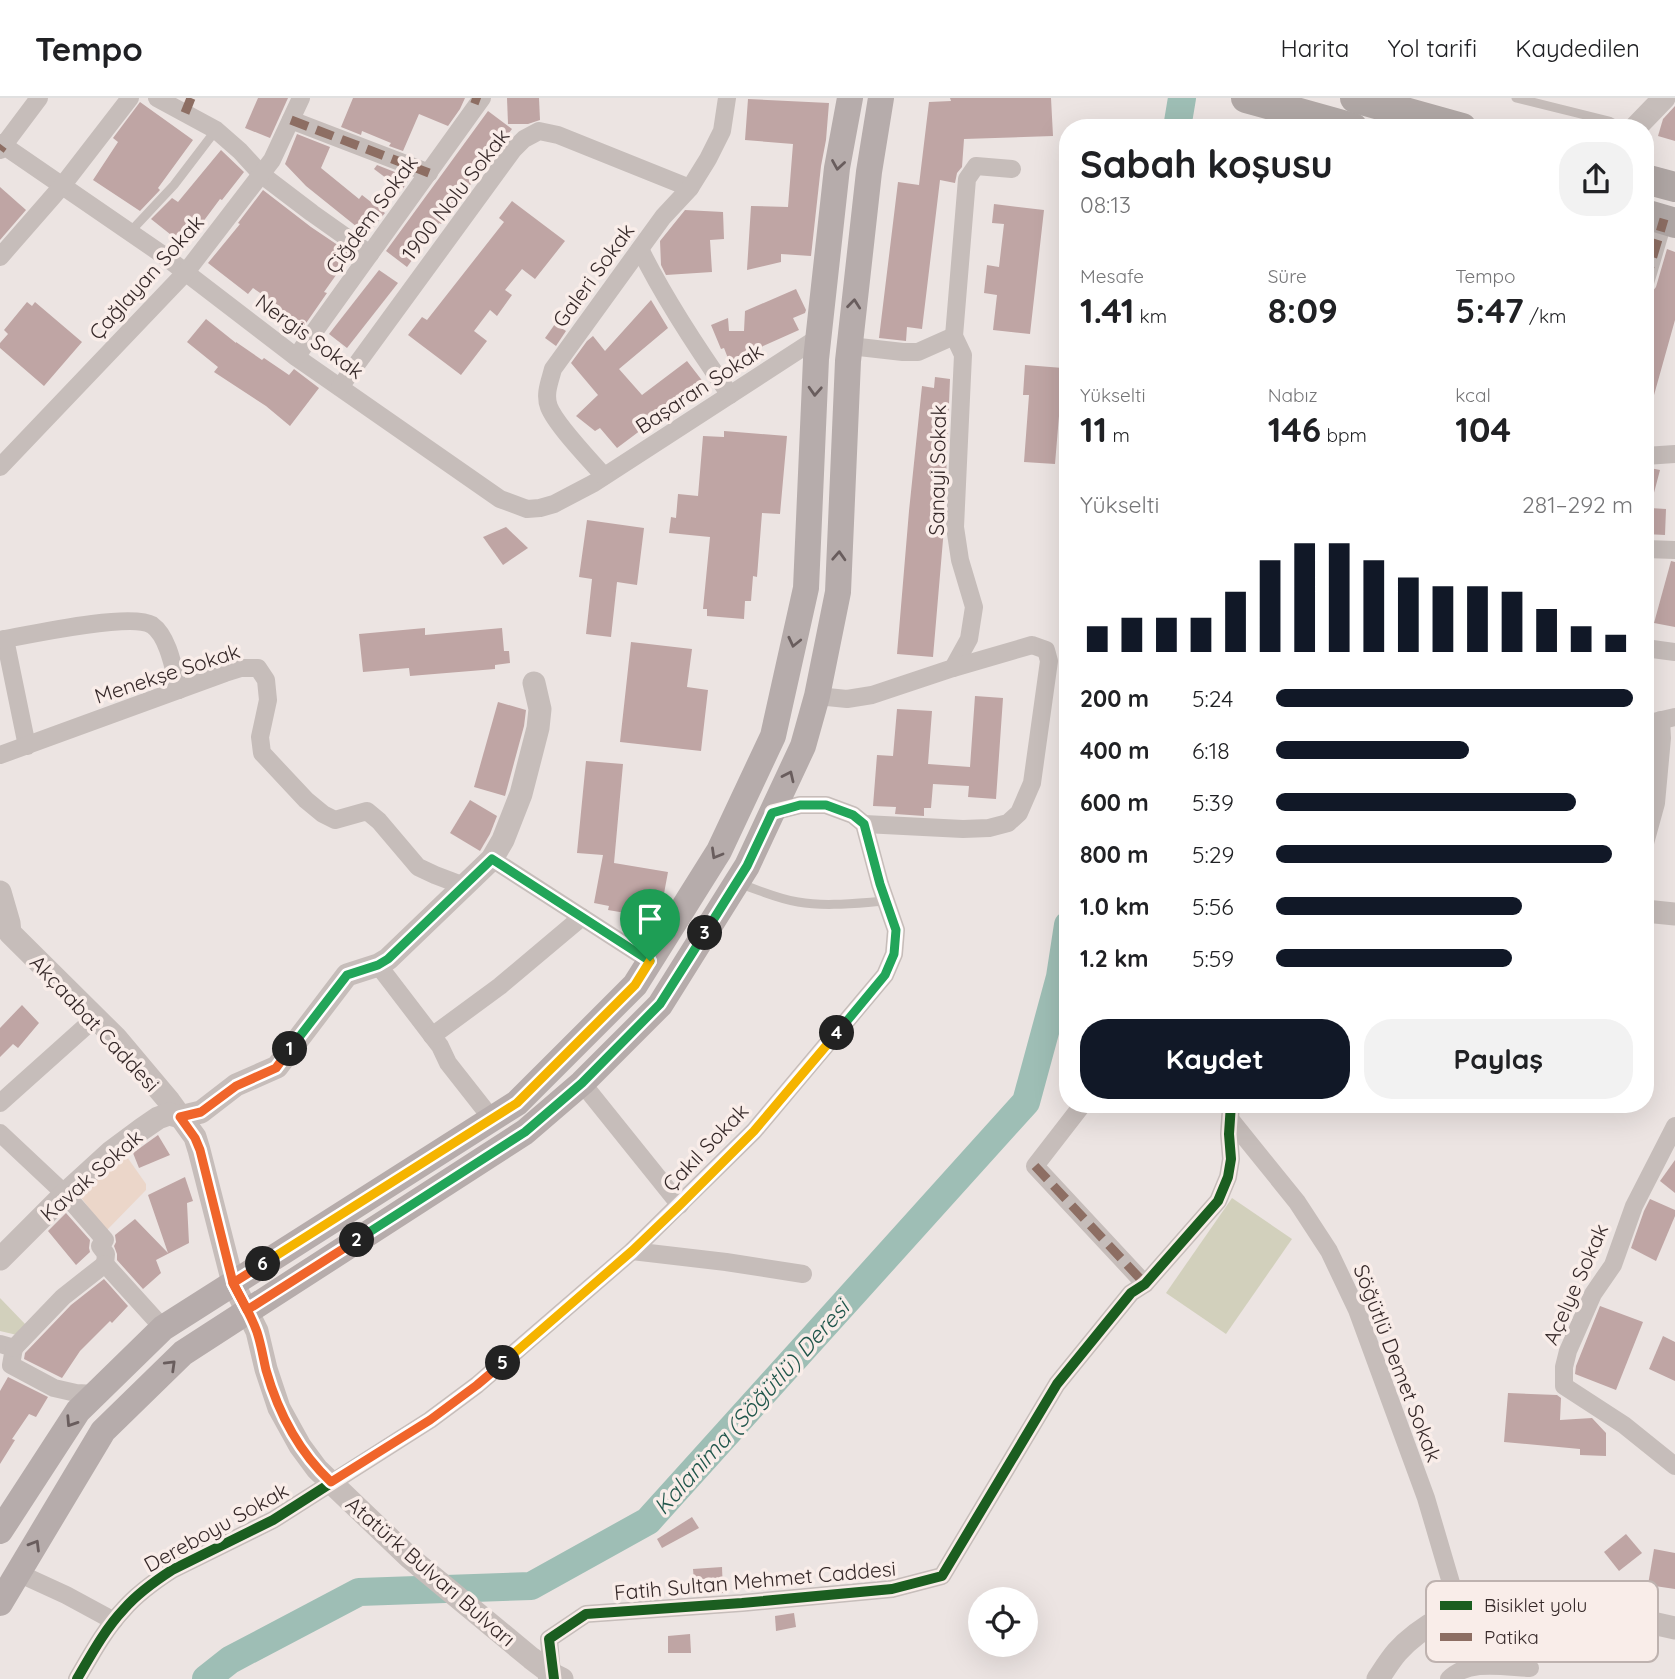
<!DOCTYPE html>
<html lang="tr">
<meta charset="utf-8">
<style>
:root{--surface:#fff;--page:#f2f2f2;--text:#202124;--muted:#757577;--line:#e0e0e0;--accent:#111827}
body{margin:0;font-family:Quicksand,sans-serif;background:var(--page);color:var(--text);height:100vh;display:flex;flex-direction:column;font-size:26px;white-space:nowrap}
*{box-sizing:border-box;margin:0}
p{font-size:23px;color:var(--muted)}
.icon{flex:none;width:38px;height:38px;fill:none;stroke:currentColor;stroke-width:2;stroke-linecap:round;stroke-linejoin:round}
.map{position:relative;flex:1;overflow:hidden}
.panel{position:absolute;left:1059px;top:21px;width:595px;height:994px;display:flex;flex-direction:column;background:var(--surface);border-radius:28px;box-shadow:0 7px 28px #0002}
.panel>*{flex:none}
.tools{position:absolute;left:968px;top:1489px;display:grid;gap:14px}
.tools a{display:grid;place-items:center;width:70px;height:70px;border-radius:50%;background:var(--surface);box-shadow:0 7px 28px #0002;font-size:35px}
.pin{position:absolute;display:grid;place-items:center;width:60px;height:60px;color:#fff;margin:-72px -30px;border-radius:50% 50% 50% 0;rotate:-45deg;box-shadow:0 0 7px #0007}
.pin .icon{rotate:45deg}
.km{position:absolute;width:35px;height:35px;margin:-18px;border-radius:50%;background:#222;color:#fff;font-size:19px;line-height:35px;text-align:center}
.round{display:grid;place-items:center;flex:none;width:74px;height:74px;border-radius:28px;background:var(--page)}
.overview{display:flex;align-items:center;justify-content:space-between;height:119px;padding:0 21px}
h1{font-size:38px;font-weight:700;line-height:52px}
.stats{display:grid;grid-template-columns:repeat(3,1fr);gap:10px;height:119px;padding:7px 21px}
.stats div{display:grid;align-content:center}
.stats b{font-size:35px;font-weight:700}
.stats small{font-size:19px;font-weight:400}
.stats p{font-size:19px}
.chart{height:196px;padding:14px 21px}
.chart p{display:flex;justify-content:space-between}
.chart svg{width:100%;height:126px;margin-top:7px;stroke:var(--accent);stroke-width:6}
.action{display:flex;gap:14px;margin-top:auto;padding:14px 21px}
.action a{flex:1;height:80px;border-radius:28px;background:var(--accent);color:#fff;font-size:28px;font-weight:700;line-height:80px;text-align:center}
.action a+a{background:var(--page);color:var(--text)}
ul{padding:0 21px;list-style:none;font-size:23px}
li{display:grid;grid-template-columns:112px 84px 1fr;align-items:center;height:52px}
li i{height:18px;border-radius:9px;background:var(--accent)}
header{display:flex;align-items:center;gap:42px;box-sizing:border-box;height:98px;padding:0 35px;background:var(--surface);border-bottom:2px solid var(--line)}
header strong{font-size:33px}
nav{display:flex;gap:38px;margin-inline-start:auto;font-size:24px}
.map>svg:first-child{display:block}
</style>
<header>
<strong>Tempo</strong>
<nav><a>Harita</a><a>Yol tarifi</a><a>Kaydedilen</a></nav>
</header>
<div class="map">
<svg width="1675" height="1581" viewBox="0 0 1675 1581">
<rect width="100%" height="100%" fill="#ece4e2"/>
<g fill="#d2d0bc">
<polygon points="1232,1100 1292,1141 1226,1236 1166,1195"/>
<polygon points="0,1200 26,1227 17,1237 0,1233"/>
</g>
<polygon fill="#ebd6c9" points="125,1056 146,1086 146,1092 106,1133 77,1094"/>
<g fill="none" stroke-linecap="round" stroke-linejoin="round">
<g stroke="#9ebeb5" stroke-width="28">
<polyline points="1177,30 1182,0"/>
<polyline points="206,1581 230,1562 359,1494 531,1488 648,1423 1026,1004 1060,879 1068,827"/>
</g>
</g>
<g fill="#bfa5a4">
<polygon points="258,0 288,0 270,40 245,30"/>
<polygon points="353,0 465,0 460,11 448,28 419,16 403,53 389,48 391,45 362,33 361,37 341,29"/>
<polygon points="507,0 539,0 540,22 528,26 508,26"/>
<polygon points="950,0 1051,0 1053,38 964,41 962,69 957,75 955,85 940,82 922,231 907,229 906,243 879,240 898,84 919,87 929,4 951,3"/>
<polygon points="748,1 829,5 826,42 821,68 811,158 781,156 781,164 747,172 751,108 788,109 793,46 745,42"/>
<polygon points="140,4 193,42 158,90 160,92 140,113 93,82 118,44 113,40"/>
<polygon points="1675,8 1675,43 1658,38 1663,21"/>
<polygon points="488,13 512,31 441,126 439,125 407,169 386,153"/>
<polygon points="297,36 330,49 321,70 359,101 362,97 385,115 367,137 306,88 285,66"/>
<polygon points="221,52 244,74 222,102 220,101 185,148 151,121 172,100 178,104"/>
<polygon points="377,67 410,80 402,92 374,71"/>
<polygon points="0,89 26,112 0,142"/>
<polygon points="263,92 311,129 351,156 324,194 327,195 302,231 276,213 279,208 253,190 248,196 208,165 240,126 238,125"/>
<polygon points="512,103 565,143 535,181 522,171 505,192 512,197 497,218 490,212 474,233 487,243 461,277 408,237 422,219 427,222 504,124 499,120"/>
<polygon points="994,106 1044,112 1030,236 993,232 997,197 984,195 987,167 999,169 1004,126 992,125"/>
<polygon points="685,112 723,114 724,141 710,142 712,174 666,177 661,167 660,143"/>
<polygon points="1667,151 1675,154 1675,222 1649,315 1645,315 1645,196 1652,194 1656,189"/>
<polygon points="379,172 398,185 347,250 329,236"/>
<polygon points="796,191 806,212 805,215 793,220 799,232 752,253 754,259 731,268 724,250 721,251 711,227 728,220 729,233 744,233 745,213"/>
<polygon points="651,202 668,230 619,271 642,297 687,263 704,285 662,318 661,317 617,350 600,330 595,333 576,318 598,297 571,265 587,243 593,238 605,253"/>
<polygon points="27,204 32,208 35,204 82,244 44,288 0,250 0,245 8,236 4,232"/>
<polygon points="206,221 236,245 236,244 262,262 264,260 289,277 294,271 319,290 290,328 266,308 214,274 218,269 187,244"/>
<polygon points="555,226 566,233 556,248 545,240"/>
<polygon points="1025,267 1063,270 1055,366 1024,364 1029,297 1023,297"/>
<polygon points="935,279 950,281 944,430 933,559 897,556 909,413 922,288 934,290"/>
<polygon points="724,333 787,338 780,416 762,415 757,479 753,478 751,503 745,503 744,521 707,518 707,511 703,511 710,439 669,435 671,419 676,420 678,396 698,398 703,338 724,339"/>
<polygon points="1645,369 1660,372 1650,410 1666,411 1665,437 1645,436"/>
<polygon points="587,422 644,430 637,487 617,484 611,539 586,536 592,481 579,479"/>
<polygon points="506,429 528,450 503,467 483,439"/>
<polygon points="1671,463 1675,464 1675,529 1654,525"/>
<polygon points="425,530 425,537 502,530 504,553 509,553 510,565 495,567 495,571 410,578 409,570 363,574 359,536"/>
<polygon points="631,544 692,551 687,589 708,592 701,653 620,644"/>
<polygon points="975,598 1003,600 996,701 968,699 969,688 933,686 931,710 924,710 924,718 895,716 896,709 873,708 877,657 893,658 897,611 932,613 928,666 970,669"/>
<polygon points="498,604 526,612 524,628 505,698 474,689"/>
<polygon points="586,663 623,666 614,765 668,774 660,817 644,814 643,818 608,812 609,808 594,805 603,757 577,755"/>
<polygon points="470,702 497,718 490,736 480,753 450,735"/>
<polygon points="22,907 39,925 18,950 13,946 0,959 0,930"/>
<polygon points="158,1037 170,1057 139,1070 133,1055"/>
<polygon points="1675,1062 1675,1095 1660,1083"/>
<polygon points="185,1079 193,1103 187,1105 189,1145 156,1162 161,1175 143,1191 117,1162 117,1156 114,1148 116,1144 115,1137 135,1121 168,1155 148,1097"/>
<polygon points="1650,1101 1675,1112 1675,1118 1656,1163 1631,1150 1644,1113"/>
<polygon points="66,1115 90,1142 89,1150 90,1154 76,1167 48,1133"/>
<polygon points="104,1181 128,1208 112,1225 110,1223 80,1253 62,1280 24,1261 25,1255 71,1207"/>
<polygon points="1600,1208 1643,1224 1616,1292 1575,1276 1576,1268"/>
<polygon points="1663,1238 1675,1244 1675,1283 1649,1271"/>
<polygon points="8,1279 48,1299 36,1319 29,1316 12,1341 15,1342 0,1366 0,1293"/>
<polygon points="1508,1295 1557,1297 1561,1300 1560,1322 1592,1320 1606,1335 1606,1358 1580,1357 1580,1351 1504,1344"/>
<polygon points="692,1419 699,1430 662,1450 657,1441"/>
<polygon points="1626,1436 1642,1455 1619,1473 1604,1454"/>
<polygon points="1654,1451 1675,1455 1675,1491 1648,1487"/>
<polygon points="722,1469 723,1495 695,1496 693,1471"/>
<polygon points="794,1515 796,1529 776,1533 775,1518"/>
<polygon points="690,1536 691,1555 668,1555 668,1538"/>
</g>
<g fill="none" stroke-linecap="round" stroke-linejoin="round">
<g stroke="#c6bdba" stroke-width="9">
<polyline points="1516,0 1609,23 1622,30"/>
<polyline points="130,134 174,87 216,32"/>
<path d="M740 786C759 792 778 801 798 804 826 809 857 805 886 803"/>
</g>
<g stroke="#c6bdba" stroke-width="18">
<polyline points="157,0 216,32 240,53 262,77 312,115 370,156"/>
<polyline points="291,22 429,75"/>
<polyline points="0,45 163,157 296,259 500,401 527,411 540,410 554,406 594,385 819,239"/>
<polyline points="0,52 39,0"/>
<path d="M640 151C665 202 697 250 730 297"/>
<polyline points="0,159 62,88 130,0"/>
<polyline points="1645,185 1664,121"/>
<polyline points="850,248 903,254 918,254 954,238"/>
<polyline points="296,259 482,0"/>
<polyline points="340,289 513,52 524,41 539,33 558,37 690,90"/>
<polyline points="1645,358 1675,356"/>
<polyline points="0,369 186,174 272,62 301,0"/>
<path d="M604 378C590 362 556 327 549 309 544 296 550 283 553 271L663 119 690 90 708 61 722 33 727 0"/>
<polyline points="1645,451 1675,452"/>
<polyline points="5,541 27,648"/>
<path d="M0 542C28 537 131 514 152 527 169 539 174 573 179 592"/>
<polyline points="1645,550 1675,554"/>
<polyline points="817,598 847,601 872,597 953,570 969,541 974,509 960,462 955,429 963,257 954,238 967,81 976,68 1012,71"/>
<polyline points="1645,626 1675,619"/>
<polyline points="0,657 225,575 241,570 258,570 266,582 268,602 260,639 262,655 306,702 323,716 335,722 367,713 379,723 418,769 435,777 464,788"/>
<polyline points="864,726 963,731 989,730 1008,725 1019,715 1032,685 1049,563 1046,552 1032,547 953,570"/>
<polyline points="1645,745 1656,705 1662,640 1661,622"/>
<polyline points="492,761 650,863"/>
<polyline points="378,867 440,948 448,965 492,1021"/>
<polyline points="432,938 500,888 582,819"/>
<polyline points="582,985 680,1107"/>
<polyline points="0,1005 95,920"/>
<polyline points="1083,1006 1035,1068 1145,1186"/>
<polyline points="1230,1021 1297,1104 1329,1153 1357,1212 1426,1400 1459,1512"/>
<polyline points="1675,1028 1634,1108 1613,1167 1593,1196 1568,1253 1564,1269 1564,1288 1624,1327 1675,1368"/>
<polyline points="0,1035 65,1096 105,1142 100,1148 106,1156 105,1166"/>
<polyline points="632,1153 726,1164 803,1176"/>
<polyline points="0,1246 14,1250 11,1267 54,1290 76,1295 96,1296"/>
<polyline points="14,1250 63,1199 105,1166 163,1230"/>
<polyline points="18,1475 66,1497 114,1523"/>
<path d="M77 1581C91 1557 105 1531 124 1511 137 1496 155 1483 172 1472L273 1422 430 1322 477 1287 632 1153 754 1033 885 877 894 856 896 832 880 786 864 726 853 717 826 707H800L772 714"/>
<polyline points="547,1581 552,1576 549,1541 586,1516 742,1505 892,1491 942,1478 1057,1286 1131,1195 1145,1186 1218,1103 1228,1079 1231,1061 1229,1036 1231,1006"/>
<path d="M1449 1581C1468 1561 1505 1569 1530 1570"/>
</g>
<g stroke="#c6bdba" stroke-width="23">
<polyline points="1635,30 1664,0"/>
<polyline points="0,794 9,825 10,835 116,940 169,1003 195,1039 199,1052 233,1185 257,1233 266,1271 279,1310 300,1348 317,1371 410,1460 531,1560 552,1576 562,1581"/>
<polyline points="1645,813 1675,816"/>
<polyline points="0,1161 65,1096 111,1054 142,1031 158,1020 169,1016 180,1019 201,1014 236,987 277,969 347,877 378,867 388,861 492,761 503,742 521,696 538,630 540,611 534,585"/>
<path d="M1378 1581C1384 1572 1390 1562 1397 1554 1419 1529 1465 1504 1497 1499 1512 1497 1527 1498 1541 1500L1675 1530"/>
</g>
<g stroke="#b6acab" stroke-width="26">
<polyline points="0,1433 78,1313 163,1230 517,1005 635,887 719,753 773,638 806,490 816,261 837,70 850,0"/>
<polyline points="0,1505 103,1333 183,1255 525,1034 582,985 660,907 747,768 803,648 817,598 838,494 848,263 869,74 881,0"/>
</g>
<g stroke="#b0a7a5" stroke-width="30">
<polyline points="1246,0 1353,30"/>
<polyline points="1355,0 1462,30"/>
<polyline points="1645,81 1675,89"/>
<polyline points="1645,116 1675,125"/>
</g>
<g stroke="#8d6e63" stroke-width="9" stroke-dasharray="18 9" stroke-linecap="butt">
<polyline points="472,0 480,3"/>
<polyline points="185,15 191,0"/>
<polyline points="291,22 429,75"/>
<polyline points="0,52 3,48"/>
<polyline points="1645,185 1664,121"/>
<polyline points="1035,1068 1145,1186"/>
</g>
<defs>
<g id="cycleway">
<path d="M77 1581C91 1557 105 1531 124 1511 137 1496 155 1483 172 1472L273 1422 430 1322 477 1287 632 1153 754 1033 885 877 894 856 896 832 880 786 864 726 853 717 826 707H800L772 714"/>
<polyline points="554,1581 549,1541 586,1516 742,1505 892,1491 942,1478 1057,1286 1131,1195 1145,1186 1218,1103 1228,1079 1231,1061 1229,1036 1231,1006"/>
</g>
</defs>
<use href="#cycleway" stroke="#f9ede9" stroke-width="15"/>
<use href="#cycleway" stroke="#1b5e20" stroke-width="10"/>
</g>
<defs><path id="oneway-chevron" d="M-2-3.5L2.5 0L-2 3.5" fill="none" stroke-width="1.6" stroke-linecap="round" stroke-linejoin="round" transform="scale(1.75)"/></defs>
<g stroke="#695d5d">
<use href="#oneway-chevron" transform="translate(838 67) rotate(99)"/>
<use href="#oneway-chevron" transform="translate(854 206) rotate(-84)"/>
<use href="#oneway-chevron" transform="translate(815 293) rotate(93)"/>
<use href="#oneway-chevron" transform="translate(839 458) rotate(-87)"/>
<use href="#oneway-chevron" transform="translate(794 544) rotate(103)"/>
<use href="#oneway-chevron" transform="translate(789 678) rotate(-65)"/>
<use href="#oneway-chevron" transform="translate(716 756) rotate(120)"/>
<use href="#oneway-chevron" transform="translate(171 1267) rotate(-44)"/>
<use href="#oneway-chevron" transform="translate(71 1324) rotate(123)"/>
<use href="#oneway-chevron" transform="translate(35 1447) rotate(-59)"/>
</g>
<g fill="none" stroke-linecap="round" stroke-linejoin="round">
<defs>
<polyline id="split-1" points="290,951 347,877 378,867 388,861 492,761 650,863"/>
<polyline id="split-2" points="290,951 276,970 236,988 201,1014 180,1019 195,1040 200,1052 233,1185 247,1212 357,1142"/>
<polyline id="split-3" points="357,1142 525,1034 582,985 660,906 705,835"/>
<polyline id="split-4" points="705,835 747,768 772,715 800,707 826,707 853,717 864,726 880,786 896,832 894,856 885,877 837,935"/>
<polyline id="split-5" points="503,1265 632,1153 680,1107 754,1033 837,935"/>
<path id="split-6" d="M263 1166 233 1185C241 1201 251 1217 257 1234 261 1246 263 1259 266 1272 278 1314 299 1354 331 1384L430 1322 477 1287 503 1265"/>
<polyline id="split-7" points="263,1166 517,1005 635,887 650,863"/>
</defs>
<use href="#split-1" stroke="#fff" stroke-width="14"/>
<use href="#split-2" stroke="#fff" stroke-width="14"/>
<use href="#split-3" stroke="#fff" stroke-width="14"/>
<use href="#split-4" stroke="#fff" stroke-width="14"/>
<use href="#split-5" stroke="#fff" stroke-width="14"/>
<use href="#split-6" stroke="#fff" stroke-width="14"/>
<use href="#split-7" stroke="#fff" stroke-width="14"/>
<use href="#split-1" stroke="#22a559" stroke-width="9"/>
<use href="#split-2" stroke="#f0652b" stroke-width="9"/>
<use href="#split-3" stroke="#22a559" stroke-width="9"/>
<use href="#split-4" stroke="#22a559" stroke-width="9"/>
<use href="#split-5" stroke="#f5b400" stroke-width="9"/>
<use href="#split-6" stroke="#f0652b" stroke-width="9"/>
<use href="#split-7" stroke="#f5b400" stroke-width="9"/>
</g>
<g text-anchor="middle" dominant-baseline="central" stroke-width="7" stroke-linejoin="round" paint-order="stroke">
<g font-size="21" fill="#362929" stroke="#f9ede9">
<text transform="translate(455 96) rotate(-52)">1900 Nolu Sokak</text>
<text transform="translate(371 116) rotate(-54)">Çiğdem Sokak</text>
<text transform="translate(593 177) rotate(-54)">Galeri Sokak</text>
<text transform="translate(146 179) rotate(-48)">Çağlayan Sokak</text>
<text transform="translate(310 238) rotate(36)">Nergis Sokak</text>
<text transform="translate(699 290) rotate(-33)">Başaran Sokak</text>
<text transform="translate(937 372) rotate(-89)">Sanayi Sokak</text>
<text transform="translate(167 575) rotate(-18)">Menekşe Sokak</text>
<text transform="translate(95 925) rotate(47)">Akçaabat Caddesi</text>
<text transform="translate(705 1049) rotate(-46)">Çakıl Sokak</text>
<text transform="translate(91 1077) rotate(-41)">Kavak Sokak</text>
<text transform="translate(1575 1186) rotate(-66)">Açelye Sokak</text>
<text transform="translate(1398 1265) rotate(69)">Söğütlü Demet Sokak</text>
<text transform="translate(216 1429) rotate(-29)">Dereboyu Sokak</text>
<text transform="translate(431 1473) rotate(41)">Atatürk Bulvarı Bulvarı</text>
<text transform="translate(755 1482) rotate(-5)">Fatih Sultan Mehmet Caddesi</text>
</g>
<g font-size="23" font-style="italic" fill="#20564b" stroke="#f9ede9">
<text transform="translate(751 1309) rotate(-48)">Kalanima (Söğütlü) Deresi</text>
</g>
</g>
<rect x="1426" y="1483" width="232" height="81" rx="10" fill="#f9ede9" stroke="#beb2af" stroke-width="2"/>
<rect x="1440" y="1503" width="32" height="9" fill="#1b5e20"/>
<rect x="1440" y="1535" width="32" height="8" fill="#8d6e63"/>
<g font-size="19" fill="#362929">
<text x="1484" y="1514">Bisiklet yolu</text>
<text x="1484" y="1546">Patika</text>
</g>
</svg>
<div class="tools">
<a><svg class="icon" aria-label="locate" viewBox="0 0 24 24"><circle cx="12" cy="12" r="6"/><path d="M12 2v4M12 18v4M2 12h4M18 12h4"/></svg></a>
</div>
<div class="pin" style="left:650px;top:863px;background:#1e9e55"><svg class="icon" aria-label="arrive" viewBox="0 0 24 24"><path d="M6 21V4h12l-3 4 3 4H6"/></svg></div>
<b class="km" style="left:290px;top:951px">1</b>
<b class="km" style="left:357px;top:1142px">2</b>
<b class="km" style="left:705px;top:835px">3</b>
<b class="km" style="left:837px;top:935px">4</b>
<b class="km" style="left:503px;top:1265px">5</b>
<b class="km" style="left:263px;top:1166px">6</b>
<section class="panel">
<div class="overview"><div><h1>Sabah koşusu</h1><p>08:13</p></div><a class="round"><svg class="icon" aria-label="share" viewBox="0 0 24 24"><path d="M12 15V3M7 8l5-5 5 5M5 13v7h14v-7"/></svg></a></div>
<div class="stats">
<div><p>Mesafe</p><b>1.41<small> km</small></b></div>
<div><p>Süre</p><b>8:09</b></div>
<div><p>Tempo</p><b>5:47<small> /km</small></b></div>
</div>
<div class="stats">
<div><p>Yükselti</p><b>11<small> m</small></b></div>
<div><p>Nabız</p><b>146<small> bpm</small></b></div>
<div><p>kcal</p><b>104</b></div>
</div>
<div class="chart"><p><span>Yükselti</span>281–292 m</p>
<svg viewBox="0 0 160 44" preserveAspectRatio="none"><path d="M5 44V35M15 44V32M25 44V32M35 44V32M45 44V23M55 44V12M65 44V6M75 44V6M85 44V12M95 44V18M105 44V21M115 44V21M125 44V23M135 44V29M145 44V35M155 44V38"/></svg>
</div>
<ul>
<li><b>200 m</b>5:24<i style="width:100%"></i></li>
<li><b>400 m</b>6:18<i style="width:54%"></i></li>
<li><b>600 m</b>5:39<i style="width:84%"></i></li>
<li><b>800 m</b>5:29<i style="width:94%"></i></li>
<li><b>1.0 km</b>5:56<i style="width:69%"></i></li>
<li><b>1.2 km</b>5:59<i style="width:66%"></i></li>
</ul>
<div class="action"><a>Kaydet</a><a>Paylaş</a></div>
</section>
</div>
